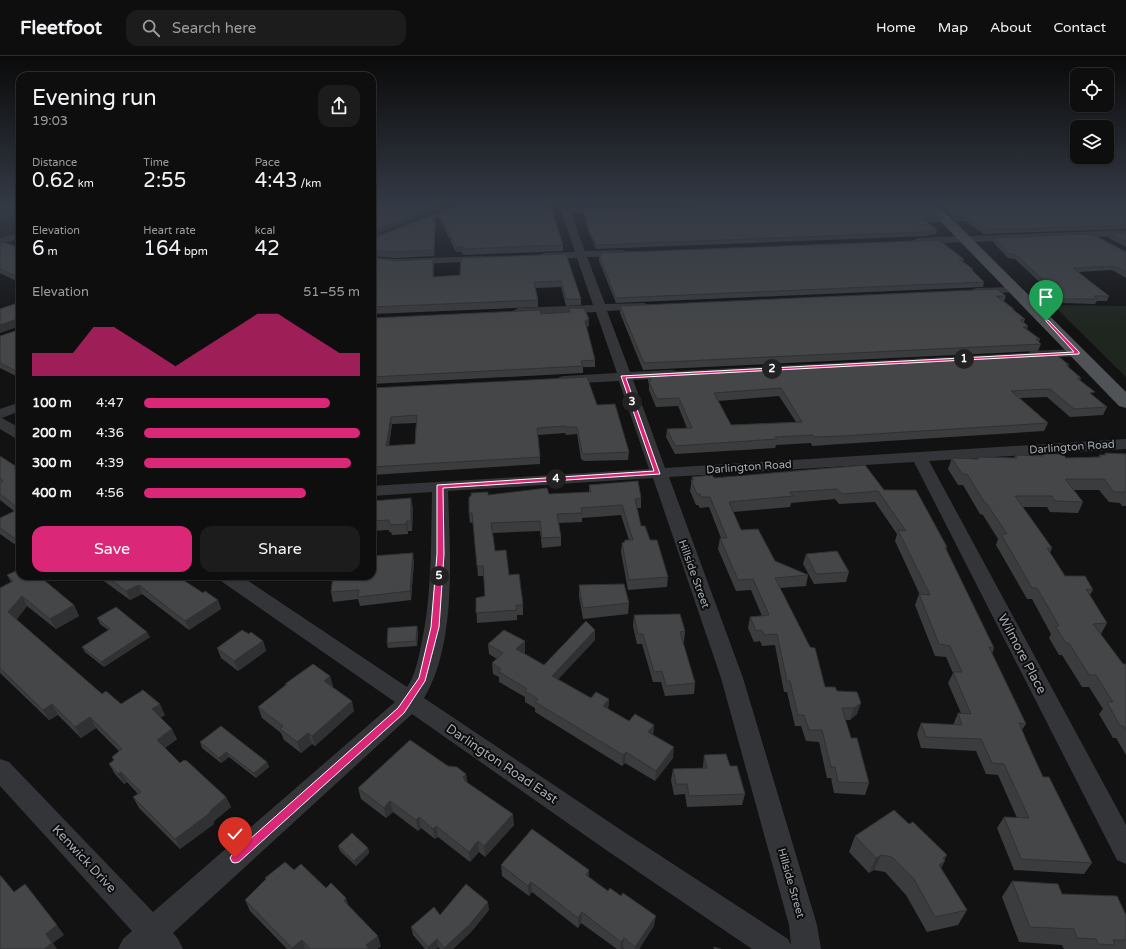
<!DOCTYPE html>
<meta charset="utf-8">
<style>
:root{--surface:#0e0e0e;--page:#1c1c1c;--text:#f1f3f6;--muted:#9b9c9e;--line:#2e2e2e;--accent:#db2777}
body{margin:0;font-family:"Varela Round",sans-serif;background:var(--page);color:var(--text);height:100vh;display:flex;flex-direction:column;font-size:15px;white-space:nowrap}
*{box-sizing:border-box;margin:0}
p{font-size:13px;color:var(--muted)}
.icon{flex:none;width:22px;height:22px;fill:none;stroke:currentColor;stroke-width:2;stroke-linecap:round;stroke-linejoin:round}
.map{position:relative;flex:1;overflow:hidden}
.details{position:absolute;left:16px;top:16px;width:360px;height:508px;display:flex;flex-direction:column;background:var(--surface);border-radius:12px;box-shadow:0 1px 3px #0004,0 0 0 1px var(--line)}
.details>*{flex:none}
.tools{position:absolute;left:1070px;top:12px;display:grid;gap:8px}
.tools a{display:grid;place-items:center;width:44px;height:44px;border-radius:8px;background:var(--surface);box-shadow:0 1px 3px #0004,0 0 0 1px var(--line);font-size:20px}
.pin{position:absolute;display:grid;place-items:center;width:34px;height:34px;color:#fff;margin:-41px -17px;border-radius:50% 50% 50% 0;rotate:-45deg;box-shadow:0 0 4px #0007}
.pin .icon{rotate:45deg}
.km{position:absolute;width:20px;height:20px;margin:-10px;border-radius:50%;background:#222;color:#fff;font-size:11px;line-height:20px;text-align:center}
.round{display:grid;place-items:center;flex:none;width:42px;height:42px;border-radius:12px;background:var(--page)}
.summary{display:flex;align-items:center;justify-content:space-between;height:68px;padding:0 16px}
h1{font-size:22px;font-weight:600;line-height:30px}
.metrics{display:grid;grid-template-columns:repeat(3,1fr);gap:6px;height:68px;padding:4px 16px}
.metrics div{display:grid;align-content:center}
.metrics b{font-size:20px;font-weight:600}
.metrics small{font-size:11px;font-weight:400}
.metrics p{font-size:11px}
.chart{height:112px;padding:8px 16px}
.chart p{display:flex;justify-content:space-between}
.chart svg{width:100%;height:72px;margin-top:4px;fill:var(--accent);opacity:.7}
.button{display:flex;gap:8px;margin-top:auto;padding:8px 16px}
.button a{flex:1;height:46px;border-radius:12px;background:var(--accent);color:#fff;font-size:16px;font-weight:600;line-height:46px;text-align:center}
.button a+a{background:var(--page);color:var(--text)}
ul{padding:0 16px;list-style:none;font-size:13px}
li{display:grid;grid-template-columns:64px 48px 1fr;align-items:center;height:30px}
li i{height:10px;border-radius:5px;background:var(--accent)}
header{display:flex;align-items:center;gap:24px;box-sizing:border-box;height:56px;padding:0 20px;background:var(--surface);border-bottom:1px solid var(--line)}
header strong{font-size:19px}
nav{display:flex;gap:22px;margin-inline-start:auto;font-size:14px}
.search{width:280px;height:36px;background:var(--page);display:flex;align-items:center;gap:10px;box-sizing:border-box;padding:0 14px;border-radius:12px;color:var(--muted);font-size:15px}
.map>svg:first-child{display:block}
</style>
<header>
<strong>Fleetfoot</strong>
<div class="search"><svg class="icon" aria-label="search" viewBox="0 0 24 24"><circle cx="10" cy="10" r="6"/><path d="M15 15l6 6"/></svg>Search here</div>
<nav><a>Home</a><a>Map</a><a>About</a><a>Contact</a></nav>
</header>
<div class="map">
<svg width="1126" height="893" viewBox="0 0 1126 893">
<rect width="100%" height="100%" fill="#121213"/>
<polygon fill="#1e1f20" points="0,148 20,148 20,176 0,182"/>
<polygon fill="#1f251f" points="1053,249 1126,250 1126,321"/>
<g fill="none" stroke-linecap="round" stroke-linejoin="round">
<g fill="#343538" fill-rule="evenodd">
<polygon points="459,148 472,148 372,187 372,181"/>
<path d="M559 148H567L569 151 667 148H766L762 151 571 157 585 195 623 194 628 197 623 200 587 201 605 248 644 247 650 250 644 253 607 255 630 316 671 314 676 315 678 318 676 321 671 322 633 324 665 412 1126 383V393L929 405 1126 769V808L1117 804 914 406 669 421 743 622 817 869 821 893H752L609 796 412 658 173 877 178 883 183 893H118L123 883 132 875 0 730V703L9 706 153 856 395 646 221 525 218 520H241L407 631C415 620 418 604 421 590 432 540 431 488 432 436L372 440V430L649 413 619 325 564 328 559 327 557 324 559 321 564 320 617 317 596 256 518 260 512 256 518 252 593 249 577 202 544 203 539 200 544 197 575 196ZM653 422 721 622 789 869 791 889 788 883 627 778 424 642C457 588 450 497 448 435Z"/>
<polygon points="1126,174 1126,180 918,188 913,185 918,182"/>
<polygon points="20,177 20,183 0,188 0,182"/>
<polygon points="484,200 489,203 488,205 397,209 372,207 372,201 397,203"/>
<polygon points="1015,231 1019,232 1021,234 1019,236 976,238 970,235 976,232"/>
<polygon points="1078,293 1084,297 1083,300 1031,303 1025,299 1031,295"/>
<polygon points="20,346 20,355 2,362 20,372 20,384 15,382 0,373 0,353"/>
</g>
<polygon fill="#505356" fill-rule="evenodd" points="924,148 937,148 1126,336 1126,352 1119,350"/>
</g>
<g fill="#3a3c3e" fill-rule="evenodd">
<polygon points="581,148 610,148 581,149"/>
<polygon points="939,148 1126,148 1126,173 984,178 965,165 956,165"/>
<polygon points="763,149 940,162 939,166 927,166 937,174 936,178 927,179 927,180 596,193 588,175 584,158 584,154"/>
<polygon points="439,157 563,189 563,195 463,199 462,196 456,196 439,162"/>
<polygon points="436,164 434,200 397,202 372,200 372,183"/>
<polygon points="1126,177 1126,191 1109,182 1111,178"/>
<polygon points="994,182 1126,196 1126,222 1112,214 1078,216 1109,240 1107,245 1097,245 1095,248 1062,247 1015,203 1008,202 993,186"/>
<polygon points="0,187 20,192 20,227 0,217"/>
<polygon points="600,197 964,203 963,206 973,213 972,215 984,226 983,231 616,247 599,205 599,200 600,200"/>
<polygon points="566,198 581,243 581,249 566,250 561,231 535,232 538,244 538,251 372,258 372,201 434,209 434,221 460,219"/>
<polygon points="1006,240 1004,245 1014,253 1014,254 1025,263 1024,266 1028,270 1027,273 1040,283 1039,286 1041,288 1038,295 643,314 620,257 620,250"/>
<polygon points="20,246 20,322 0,312 0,280 18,274 19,270 0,277 0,253"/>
<polygon points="569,252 589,263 589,270 587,271 595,304 595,311 583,311 583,317 372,328 372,262 541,258 569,256"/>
<path d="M1069 309 1068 312 1081 322 1080 324 1093 340 1107 351 1103 359 1070 361 1047 341 1020 342 1048 367 1044 375 840 388 812 390 811 387 776 389 775 392 675 398 666 381 667 373 687 372 678 350 656 351 649 334V329L648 325V317ZM779 340 796 366 731 369 718 345Z"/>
<path d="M372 332 597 349 629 396 628 404 584 405 581 403 577 378 566 379 565 377 538 379 540 401V408L372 419ZM416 367 415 388 389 390 392 368Z"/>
<polygon points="1105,397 1126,398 1126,450 1122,450 1120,447 1109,446 1099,434 1074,434 1083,446 1078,457 1050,456 1047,451 1023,451 1052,492 1050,497 1065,520 1093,534 1090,539 1107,567 1101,578 1123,608 1126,608 1126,699 1116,682 1113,682 1099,658 1103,653 1089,631 1082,631 1062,599 1059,599 1049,582 1051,578 1032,543 1027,543 996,489 998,483 983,459 980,458 963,429 958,429 948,413 952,402 977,403 977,401 1014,402 1015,399 1041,399 1042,398 1066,402 1099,401 1099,399 1104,399"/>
<polygon points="0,400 20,416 20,492 0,478 0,462 14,455 0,444"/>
<polygon points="692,421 884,434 947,491 946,493 994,592 992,598 1026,668 1022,674 1027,686 1043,721 1092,807 1084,818 1014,814 997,772 1004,761 1017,762 998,719 986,718 976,695 921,692 917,678 921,667 953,669 958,657 961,657 948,627 953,617 946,601 935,600 915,549 919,538 920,539 895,485 897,478 875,446 839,448 835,443 791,447 790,451 733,456 741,474 775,505 808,519 806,530 780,532 825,631 837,635 861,647 857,658 850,664 845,664 851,682 869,727 865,739 834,737 831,722 827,722 819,686 806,685 801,670 795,670 787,636 784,636 775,589 762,590 760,585 754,586 748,572 750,561 762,560 751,534 736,535 718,493 720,482 721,482 709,451 700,452 698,449 696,449 690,435"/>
<polygon points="589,429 641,442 641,452 637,452 641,470 650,484 668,521 667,531 628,534 621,496 622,487 624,486 625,484 629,484 621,459 582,462 582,466 559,467 561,481 561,490 542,492 540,475 493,477 495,495 509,519 523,549 523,559 517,559 517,564 477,567 476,542 485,540 484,520 478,520 473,466 470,467 469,457 488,439 549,438 589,436"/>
<polygon points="372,445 413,452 412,475 408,475 408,478 392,479 391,476 389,476 389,474 372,475"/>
<polygon points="806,498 849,516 846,526 814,528 803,508"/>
<polygon points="414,506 411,544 360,550 358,543 333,546 331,536"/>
<polygon points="7,519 74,549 79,560 56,573 27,550 16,564 102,638 121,648 165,659 160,662 177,683 165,692 180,707 226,741 231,751 214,765 214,768 180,793 139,752 133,741 138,738 127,726 124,728 115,718 109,708 114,704 112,701 119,695 96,672 81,682 58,659 49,664 0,617 0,532 11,526"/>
<polygon points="97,520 177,520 203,537 218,544 221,553 189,574 142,538 130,544"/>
<polygon points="579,529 629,547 628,558 583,563 579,540"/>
<polygon points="634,559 685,575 684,586 683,586 695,627 694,638 665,640 661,626 653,626 642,588 637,588 633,570"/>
<polygon points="97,562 150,581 104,611 85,596 82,591 108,574 100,568"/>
<polygon points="417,570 418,575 417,590 388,592 387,587"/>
<polygon points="595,574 595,584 558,623 591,642 609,643 608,653 629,665 654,669 653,679 673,702 655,725 625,707 622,710 535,656 535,652 525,646 525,641 499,626 499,621 493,618 492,607 497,603 489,598 488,588 525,585 525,596 524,597 544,609"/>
<polygon points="249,578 263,585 266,595 238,615 221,602 217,592"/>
<polygon points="330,620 333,631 332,631 354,655 315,690 312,688 301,697 284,684 281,677 262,662 258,651 286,629 285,628"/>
<polygon points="200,686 267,706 269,711 256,722 229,701 221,707 202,692"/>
<polygon points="704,699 730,710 745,738 742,749 687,751 685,738 674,739 671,724 673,713 703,712 703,710"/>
<polygon points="448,710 466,718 467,726 514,769 485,801 479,796 470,806 438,781 435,783 421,772 418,775 393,756 386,762 361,743 358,732"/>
<polygon points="909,768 947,799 944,804 945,805 941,812 967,854 958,869 927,876 906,839 885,816 874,814 869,817 849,796 855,780"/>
<polygon points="338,790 368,792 369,797 356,810 340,795"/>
<polygon points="501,809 589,814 589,822 654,870 639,893 624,893 623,892 622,893 617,893 581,867 578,872 532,836 529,840 502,820"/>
<polygon points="294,814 326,832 349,851 381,890 377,893 287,893 250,855 245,844 266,824 265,822"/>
<polygon points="1012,825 1062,838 1126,859 1126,893 1064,893 1062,889 1019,886 1002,841"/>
<polygon points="489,854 471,876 453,893 440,893 438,891 436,893 425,893 413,879 411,871 440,859"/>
</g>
<g fill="#303132">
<polygon points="441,148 455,148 372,180 372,175"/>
<polygon points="19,151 20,154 20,160 0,165 0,156"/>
<polygon points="435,158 436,164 434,200 434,194"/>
<polygon points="463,190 462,196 456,196 456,191"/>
<polygon points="433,203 434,209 433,227"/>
<polygon points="17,263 20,270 0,277 0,269"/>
<polygon points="589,263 589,270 585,271 585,265"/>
<polygon points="1028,270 1026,277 1023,271"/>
<polygon points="391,361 392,368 388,397 386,390"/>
<polygon points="17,411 20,417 14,412"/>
<polygon points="411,442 413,452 412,475 411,465"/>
<polygon points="407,465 408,475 408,478 406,468"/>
<polygon points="20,483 20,489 17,484"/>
<polygon points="413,497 414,506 411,544 410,535"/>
<polygon points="139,529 142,538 130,544 126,535"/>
<polygon points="22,540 27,550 14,567 8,556"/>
<polygon points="218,544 221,553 189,574 185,565"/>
<polygon points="74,549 79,560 56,573 50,563"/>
<polygon points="417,570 418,575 417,590 416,585"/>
<polygon points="595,574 595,584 552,630 552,620"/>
<polygon points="147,576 150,581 104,611 101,606"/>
<polygon points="263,585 266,595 238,615 234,605"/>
<polygon points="525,585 525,596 517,603 516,593"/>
<polygon points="330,620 333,631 326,636 324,625"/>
<polygon points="609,643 608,654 603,650"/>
<polygon points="352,645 354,655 315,690 312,680"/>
<polygon points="861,647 857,658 850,664 854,652"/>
<polygon points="52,648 58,659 49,664 43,654"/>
<polygon points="160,648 165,659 157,664 152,653"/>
<polygon points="90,661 96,672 81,682 75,671"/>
<polygon points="654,669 653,680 648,676"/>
<polygon points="172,673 177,683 162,694 157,684"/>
<polygon points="308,677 312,688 301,697 297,686"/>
<polygon points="674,691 673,702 655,725 656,715"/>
<polygon points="226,696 229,701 221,707 219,702"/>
<polygon points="626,696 625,707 622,710 623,699"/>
<polygon points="267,706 269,711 256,722 254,717"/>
<polygon points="121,716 127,726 124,728 118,718"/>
<polygon points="466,718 468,729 463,721"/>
<polygon points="226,741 231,751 214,765 214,768 180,793 175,783"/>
<polygon points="390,745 393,756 386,762 384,752"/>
<polygon points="513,758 514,769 485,801 484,790"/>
<polygon points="419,761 421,772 418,775 416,764"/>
<polygon points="436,770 438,781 435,783 433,773"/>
<polygon points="478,785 479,796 470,806 469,796"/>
<polygon points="368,792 369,797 356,810 354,805"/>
<polygon points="881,799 874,814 869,817 876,802"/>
<polygon points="947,799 943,807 945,805 937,820 931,825 943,802"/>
<polygon points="589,814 589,825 586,819"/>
<polygon points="531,826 532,836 529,840 528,830"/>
<polygon points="346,842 350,853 344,845"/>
<polygon points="488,846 489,854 471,876 453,893 444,893 444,892"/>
<polygon points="582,856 581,867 578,872 578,862"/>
<polygon points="656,860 654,870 639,893 635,893 635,891"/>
<polygon points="57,869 64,879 53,887 57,893 44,893 46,878"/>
<polygon points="378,880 381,890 377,893 368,893 366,889"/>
<polygon points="624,882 623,892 622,893 620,893 621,886"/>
<polygon points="437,883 438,891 436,893 428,893 428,891"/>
<polygon points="302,884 305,893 292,893 292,892"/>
</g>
<g fill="#444648" stroke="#303132" fill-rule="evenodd">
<polygon points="0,148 20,148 20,152 19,151 0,156"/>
<polygon points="372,148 441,148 372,175"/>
<polygon points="460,148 550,148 563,189 462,193 463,190 456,191 439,157"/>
<polygon points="763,148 927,148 940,162 922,162 937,174 926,175 928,176 596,189 588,171 584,154"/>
<polygon points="944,148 1126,148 1126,169 986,174 966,161 958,161"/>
<polygon points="435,158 434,194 396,196 372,194 372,183"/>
<polygon points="1126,177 1126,186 1111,178"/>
<polygon points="1092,178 1126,196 1126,216 1114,210 1073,212 1109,240 1094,240 1097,243 1064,243 1016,199 1009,198 994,182"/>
<polygon points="939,184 964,203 959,203 973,213 971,213 984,226 616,242 599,200 601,200 600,197"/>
<polygon points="4,186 20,192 20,222 0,213 0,187"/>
<polygon points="566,198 581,243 566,243 561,225 534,226 538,244 372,251 372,201 396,205 433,203 433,221 460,219 461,202"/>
<polygon points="997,233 1006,240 996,240 1014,253 1012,253 1025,263 1020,264 1028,270 1023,271 1040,283 1036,283 1041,288 644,307 620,250"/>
<polygon points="20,246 20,317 0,307 0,280 18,274 19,265 17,263 0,269 0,253"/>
<polygon points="569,252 584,252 589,263 585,265 595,304 581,305 583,310 372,321 372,262 540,254 541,258 570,256"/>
<path d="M1053 296 1069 309H1066L1081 322H1077L1095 336 1090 337 1107 351 1074 353 1050 333 1011 335 1048 367 842 380 814 381 813 379 775 381 777 383 675 390 667 373 692 372 679 342 657 343 649 326 651 324 648 317ZM781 332 802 366 731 369 714 337Z"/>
<path d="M587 321 597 349 615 348 629 396 584 398 582 396 577 371H566L565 370 537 372 540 401 372 411V332ZM417 359 415 388 386 390 391 361Z"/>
<polygon points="1105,397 1126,398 1126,436 1114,436 1104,423 1065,423 1083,446 1055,445 1052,440 1015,440 1052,492 1047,492 1065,520 1085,520 1093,534 1086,533 1107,567 1093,568 1123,608 1126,608 1126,674 1123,670 1120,670 1107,646 1113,646 1096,619 1089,619 1069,587 1066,587 1055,570 1059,570 1037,532 1032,532 1001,478 1007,478 987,448 985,447 967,418 962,418 952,402 979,403 977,401 1017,402 1015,399 1043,400 1042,398 1063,398 1066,402 1101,401 1099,399 1106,399"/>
<polygon points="0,400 17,411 14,412 20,416 20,483 17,484 0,472 0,462 19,453 0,438 0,426 3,425 0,423"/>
<polygon points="865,409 884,434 916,434 947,491 945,491 994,592 989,591 1026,668 1019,667 1027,686 1043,721 1049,721 1092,807 1021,803 1004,761 1029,762 1004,708 992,707 981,683 926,681 921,667 962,669 958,657 971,658 953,616 962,616 950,590 939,588 919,538 930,539 898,474 906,475 878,435 842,438 837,433 790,436 793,440 729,446 741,474 758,473 775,505 808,519 775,522 810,591 815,592 825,631 835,631 837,635 857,636 861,647 854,652 842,652 851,682 857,682 869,727 838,726 835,711 831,711 822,674 809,674 804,659 798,659 790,625 787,625 777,578 764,579 762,574 756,575 750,561 769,559 753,523 738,524 720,482 727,482 710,441 701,441 700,438 697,438 691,424 694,424 692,421 712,419 714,422"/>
<polygon points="638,425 641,442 635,443 641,470 645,470 650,484 657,484 668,521 629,524 622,487 625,486 625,484 633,484 622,449 581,452 582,457 557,458 561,481 542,482 540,465 491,467 495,495 506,494 509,519 519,518 523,549 516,549 517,554 476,557 476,542 485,540 483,510 477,510 472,457 469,457 469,441 471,440 471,437 488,436 488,439 547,432 549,438 591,436 589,429"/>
<polygon points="411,442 411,465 407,465 406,468 390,469 390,466 388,466 389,464 372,465 372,445"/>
<polygon points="837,495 849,516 816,518 806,498"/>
<polygon points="413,497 410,535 358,541 359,534 331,536 333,520 372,520 372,500"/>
<polygon points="20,513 20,520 39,520 74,549 50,563 22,540 8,556 102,638 106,635 121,648 143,634 160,648 152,653 172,673 157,684 180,707 184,704 187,705 226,741 210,755 210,757 175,783 133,741 141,736 121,716 118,718 109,708 114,704 112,701 122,693 90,661 75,671 52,648 43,654 0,612 0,532 13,525 7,519"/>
<polygon points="106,520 177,520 203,537 205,535 218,544 185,565 139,529 126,535"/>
<polygon points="624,528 629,547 583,552 579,529"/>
<polygon points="116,551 147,576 101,606 82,591 110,573 97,562"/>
<polygon points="680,558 685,575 680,576 695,627 666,630 662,615 654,616 643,578 638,578 634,559"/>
<polygon points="586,565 595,574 552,620 591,642 596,636 609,643 603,650 629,665 635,658 654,669 648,676 674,691 656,715 626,696 623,699 535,646 538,643 525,635 527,633 498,615 501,613 492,607 503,597 488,588 504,574 525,585 516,593 544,609"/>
<polygon points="417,570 416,585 387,587 388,572"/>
<polygon points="242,574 249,578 251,576 263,585 234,605 217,592"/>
<polygon points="313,608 330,620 324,625 352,645 312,680 308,677 297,686 280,673 283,670 258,651 287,628 285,628"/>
<polygon points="221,670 267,706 254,717 226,696 219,702 200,686"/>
<polygon points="410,684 448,710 457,711 466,718 463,721 465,725 513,758 484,790 478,785 469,796 436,770 433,773 419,761 416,764 390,745 384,752 358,732"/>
<polygon points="726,698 730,710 737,710 745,738 689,740 687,728 676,728 673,713 707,712 704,699"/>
<polygon points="894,754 909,768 913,766 947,799 943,802 945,805 939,809 967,854 935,861 914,823 892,801 881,799 876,802 855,780"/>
<polygon points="532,773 589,814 586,819 608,835 610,832 621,840 623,837 656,860 635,891 624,882 621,886 582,856 578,862 531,826 528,830 501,809"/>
<polygon points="352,777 368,792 354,805 338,790"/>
<polygon points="285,806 294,814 301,808 326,832 331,827 346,842 344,845 378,880 366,889 369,893 310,893 302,884 292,892 245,844 266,823 265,822"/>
<polygon points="0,819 14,836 25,828 57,869 46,878 52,887 44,893 0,893"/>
<polygon points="1012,825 1058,828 1062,838 1117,840 1126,859 1126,884 1113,884 1115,889 1098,888 1096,883 1077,882 1074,873 1030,871"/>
<polygon points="466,828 488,846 470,868 444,892 437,883 428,891 411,871 434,851 440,859"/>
<polygon points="714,891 721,893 714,893"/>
</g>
<linearGradient id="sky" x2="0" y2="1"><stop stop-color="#0a0a0a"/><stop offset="0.54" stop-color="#333944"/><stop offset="1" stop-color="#333944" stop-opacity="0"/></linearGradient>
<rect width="1126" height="273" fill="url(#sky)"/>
<polygon fill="#db2777" stroke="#fff" points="1045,264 1048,264 1079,296 1079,298 626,322 660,418 443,432 444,498 439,571 425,625 404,657 239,806 235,807 232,806 230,802 232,799 398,652 419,622 431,571 437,498 437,429 654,415 621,320 1074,296"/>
<g text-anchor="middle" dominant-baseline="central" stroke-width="4" stroke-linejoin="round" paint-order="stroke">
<g font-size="11" fill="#a5acb2" stroke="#0d0d0e">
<text transform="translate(1072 391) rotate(-4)">Darlington Road</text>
<text transform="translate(749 411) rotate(-4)">Darlington Road</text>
<text transform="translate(694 518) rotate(70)">Hillside Street</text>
<text transform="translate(791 827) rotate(74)">Hillside Street</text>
</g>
<g font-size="13" fill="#a5acb2" stroke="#0d0d0e">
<text transform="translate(1022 598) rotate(62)">Wilmore Place</text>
<text transform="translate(502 708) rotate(34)">Darlington Road East</text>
<text transform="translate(84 803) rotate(47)">Kenwick Drive</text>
</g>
</g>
</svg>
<div class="tools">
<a><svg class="icon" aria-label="locate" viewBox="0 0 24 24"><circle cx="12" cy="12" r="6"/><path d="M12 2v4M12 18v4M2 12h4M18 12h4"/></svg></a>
<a><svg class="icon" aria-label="layers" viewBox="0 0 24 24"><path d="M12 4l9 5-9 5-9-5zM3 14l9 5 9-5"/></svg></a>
</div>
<div class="pin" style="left:1046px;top:265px;background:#1e9e55"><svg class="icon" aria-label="arrive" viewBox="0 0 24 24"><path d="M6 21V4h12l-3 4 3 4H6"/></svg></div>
<div class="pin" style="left:235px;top:802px;background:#d93025"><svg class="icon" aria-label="check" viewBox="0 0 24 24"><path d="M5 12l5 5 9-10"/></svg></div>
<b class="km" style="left:964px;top:303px">1</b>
<b class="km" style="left:772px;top:313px">2</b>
<b class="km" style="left:632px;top:346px">3</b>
<b class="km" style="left:556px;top:423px">4</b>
<b class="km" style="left:439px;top:520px">5</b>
<section class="details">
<div class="summary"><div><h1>Evening run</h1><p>19:03</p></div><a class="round"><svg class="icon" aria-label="share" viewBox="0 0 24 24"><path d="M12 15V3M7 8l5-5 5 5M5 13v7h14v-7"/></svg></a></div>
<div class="metrics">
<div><p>Distance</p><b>0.62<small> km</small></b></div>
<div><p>Time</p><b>2:55</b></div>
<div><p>Pace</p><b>4:43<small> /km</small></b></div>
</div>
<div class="metrics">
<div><p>Elevation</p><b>6<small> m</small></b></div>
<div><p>Heart rate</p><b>164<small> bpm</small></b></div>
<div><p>kcal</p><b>42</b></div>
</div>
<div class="chart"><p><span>Elevation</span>51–55 m</p>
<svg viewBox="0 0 160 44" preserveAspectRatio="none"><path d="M0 44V30L10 30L20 30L30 14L40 14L50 22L60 30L70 38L80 30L90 22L100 14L110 6L120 6L130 14L140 22L150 30L160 30V44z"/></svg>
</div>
<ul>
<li><b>100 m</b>4:47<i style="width:86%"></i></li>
<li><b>200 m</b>4:36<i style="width:100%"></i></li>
<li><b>300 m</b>4:39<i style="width:96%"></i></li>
<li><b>400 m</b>4:56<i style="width:75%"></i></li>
</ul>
<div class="button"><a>Save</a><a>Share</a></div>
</section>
</div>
